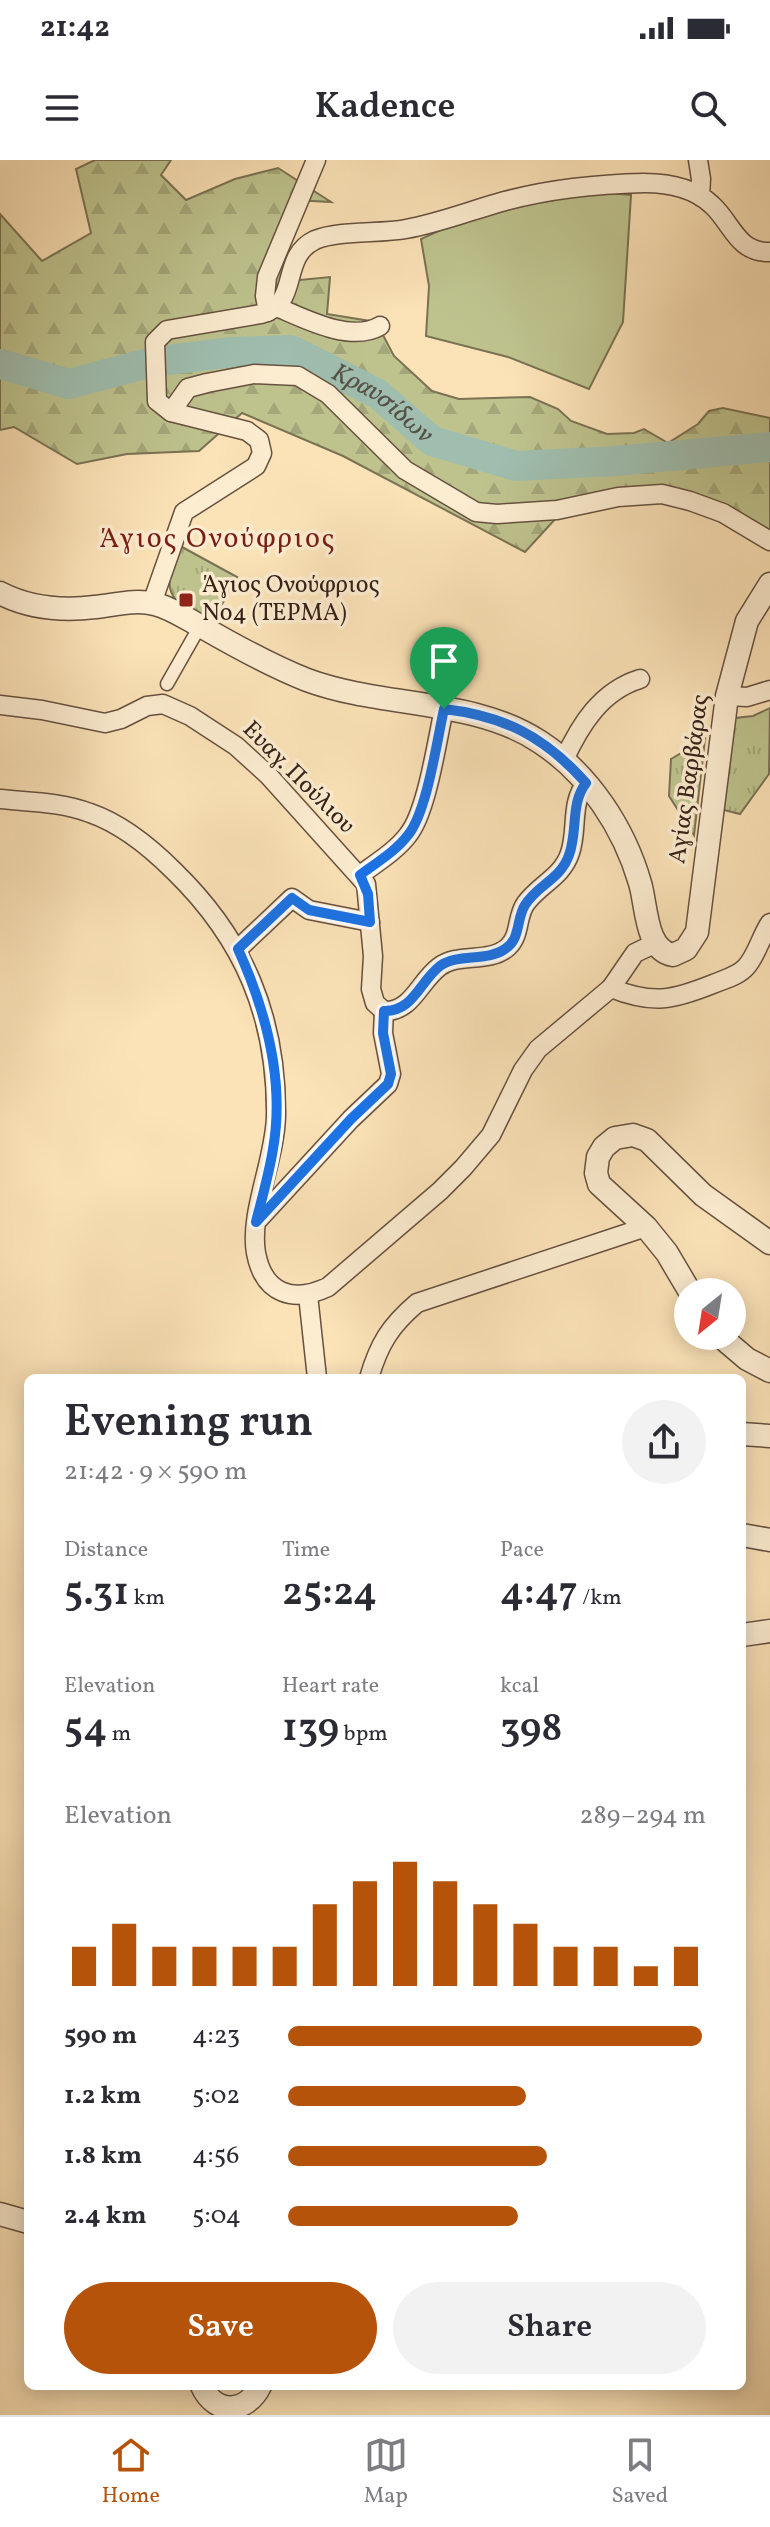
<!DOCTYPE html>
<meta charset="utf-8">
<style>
:root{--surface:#fff;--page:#f2f2f3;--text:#2b2b33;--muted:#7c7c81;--line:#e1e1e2;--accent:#b45309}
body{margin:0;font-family:Vollkorn,serif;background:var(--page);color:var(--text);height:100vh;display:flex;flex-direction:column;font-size:30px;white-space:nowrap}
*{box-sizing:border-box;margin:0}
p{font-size:26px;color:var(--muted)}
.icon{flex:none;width:44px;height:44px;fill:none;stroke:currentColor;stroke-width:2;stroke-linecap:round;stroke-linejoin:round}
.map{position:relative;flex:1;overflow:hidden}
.side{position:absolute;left:24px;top:1214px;width:722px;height:1016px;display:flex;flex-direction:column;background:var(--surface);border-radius:12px;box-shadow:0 4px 20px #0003}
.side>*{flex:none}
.needle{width:52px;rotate:210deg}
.fabs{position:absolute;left:674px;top:1118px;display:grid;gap:16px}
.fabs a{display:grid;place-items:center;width:72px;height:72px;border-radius:50%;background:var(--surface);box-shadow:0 4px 20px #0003;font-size:40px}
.pin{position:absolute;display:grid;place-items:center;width:68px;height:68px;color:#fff;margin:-82px -34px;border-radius:50% 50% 50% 0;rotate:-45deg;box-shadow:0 0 8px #0007}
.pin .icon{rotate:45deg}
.round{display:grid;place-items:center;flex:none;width:84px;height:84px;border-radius:42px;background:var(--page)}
.head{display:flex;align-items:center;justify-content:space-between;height:136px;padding:0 40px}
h1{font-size:44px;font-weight:600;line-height:60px}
.metrics{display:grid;grid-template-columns:repeat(3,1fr);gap:12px;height:136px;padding:8px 40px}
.metrics div{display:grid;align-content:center}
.metrics b{font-size:40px;font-weight:600}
.metrics small{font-size:22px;font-weight:400}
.metrics p{font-size:22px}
.chart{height:224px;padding:16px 40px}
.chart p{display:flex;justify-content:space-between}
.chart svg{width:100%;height:144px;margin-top:8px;stroke:var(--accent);stroke-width:6}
.primary-button{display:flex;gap:16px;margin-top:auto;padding:16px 40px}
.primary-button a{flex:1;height:92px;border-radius:48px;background:var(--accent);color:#fff;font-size:32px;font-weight:600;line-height:92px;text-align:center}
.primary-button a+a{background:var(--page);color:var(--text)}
ul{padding:0 40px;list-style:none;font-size:26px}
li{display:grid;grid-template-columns:128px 96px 1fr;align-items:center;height:60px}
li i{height:20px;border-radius:10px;background:var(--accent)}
.status{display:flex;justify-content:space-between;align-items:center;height:56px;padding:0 40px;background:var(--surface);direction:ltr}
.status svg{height:22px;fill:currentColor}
header{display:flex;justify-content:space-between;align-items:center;height:104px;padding:0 40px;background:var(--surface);font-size:36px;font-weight:600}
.tabs{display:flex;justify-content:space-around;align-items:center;height:112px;border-top:2px solid var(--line);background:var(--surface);font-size:22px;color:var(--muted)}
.tabs a{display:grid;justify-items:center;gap:4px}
.tabs .current{color:var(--accent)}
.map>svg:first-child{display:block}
</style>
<div class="status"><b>21:42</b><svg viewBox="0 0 49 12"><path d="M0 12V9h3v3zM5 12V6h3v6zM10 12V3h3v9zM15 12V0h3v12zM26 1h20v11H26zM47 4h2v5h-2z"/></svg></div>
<header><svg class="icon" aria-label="menu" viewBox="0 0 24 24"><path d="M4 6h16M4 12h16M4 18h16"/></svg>Kadence<svg class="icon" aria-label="search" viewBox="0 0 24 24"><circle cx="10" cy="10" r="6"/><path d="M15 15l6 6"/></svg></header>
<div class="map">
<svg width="770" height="2255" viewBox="0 0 770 2255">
<defs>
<pattern id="forest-firs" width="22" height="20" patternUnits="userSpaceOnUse" patternTransform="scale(2)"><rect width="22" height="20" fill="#bec38e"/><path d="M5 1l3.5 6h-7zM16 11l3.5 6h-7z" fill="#a4a77a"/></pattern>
<pattern id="park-tufts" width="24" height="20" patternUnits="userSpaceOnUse" patternTransform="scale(2)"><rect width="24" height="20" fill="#bec38e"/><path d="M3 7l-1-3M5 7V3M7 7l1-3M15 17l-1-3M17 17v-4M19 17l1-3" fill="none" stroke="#a4a77a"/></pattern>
</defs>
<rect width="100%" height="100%" fill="#fbe2b7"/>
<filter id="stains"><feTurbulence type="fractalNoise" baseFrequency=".0025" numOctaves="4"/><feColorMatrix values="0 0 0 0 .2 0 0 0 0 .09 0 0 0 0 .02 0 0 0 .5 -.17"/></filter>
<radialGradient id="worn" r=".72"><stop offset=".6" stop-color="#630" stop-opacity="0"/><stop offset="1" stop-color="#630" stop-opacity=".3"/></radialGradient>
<polygon fill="#bec38e" stroke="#7a7253" stroke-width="2" points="598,32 631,35 623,162 589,229 508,197 426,176 429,126 421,79 464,59 525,44"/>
<path fill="url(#forest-firs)" stroke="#7a7253" stroke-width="2" d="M95 0H171L161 15 186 40 235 19 278 8 331 42 294 40C278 77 281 84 300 120L330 117 327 154 376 162 394 196 432 231 459 239 530 237 558 249 571 261 607 274 634 273 644 269 668 283 698 264 709 251 723 248 770 258V370L724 347 696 336 570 343 525 392 343 296 242 253 199 291 127 294 77 304 14 267 0 270V54L42 101 91 73 76 9Z"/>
<g fill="url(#park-tufts)" stroke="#7a7253" stroke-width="2">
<path d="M182 387 237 417 208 470C173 440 156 432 182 387Z"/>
<polygon points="770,548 769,614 740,654 720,649 735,558 753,556"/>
<polygon points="705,579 694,675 669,636 671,599"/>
</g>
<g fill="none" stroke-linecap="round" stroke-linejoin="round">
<path stroke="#9fbeaf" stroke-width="30" id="s1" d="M0 204 69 224 152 202 233 192 291 190 378 234 432 281 516 306 616 301 770 287"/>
<defs>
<polyline id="pedestrian" points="167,524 200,466"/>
<g id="minor">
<polyline points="698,0 701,19 700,36"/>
<path d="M277 147C305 159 351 183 380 166"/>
<polyline points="268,152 265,136 267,117 316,0"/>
<polyline points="171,252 188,228 207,223 254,214 298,216 328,234 405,310 476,352 497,354 557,350 618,337 662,334 690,341 723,353 770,381"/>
<path d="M152 443 184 352 256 306 262 293 259 280 247 271 171 252 157 241 155 182 167 170 261 154C301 144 279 97 315 80 339 70 379 74 406 69 440 63 472 50 505 41 550 29 597 24 644 23 668 23 694 28 712 45 732 63 737 93 770 92"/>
<polyline points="727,536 747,537 770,530"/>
<polyline points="0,545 42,550 105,563 121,559 147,546 163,544 190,556 236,586 268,615 366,724 373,796 371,829 375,843 384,851"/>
<path d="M564 600C580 565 601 531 640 519"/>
<path d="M0 639C30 642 62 642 90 653 122 664 150 687 174 711 244 779 277 857 276 956 275 1000 249 1053 256 1093 264 1135 294 1143 328 1127L440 1031 463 1008 491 975 523 910 538 889 611 828 635 793 654 784"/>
<path d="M360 715C376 703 396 691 408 675 427 652 437 580 444 549"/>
<polyline points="238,789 292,738 309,750 370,762"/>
<path d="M611 828C653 845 673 840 713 824 725 819 738 816 746 807 757 795 761 776 770 763"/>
<path d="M384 851C412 852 419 822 439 807 458 792 489 804 508 787 521 775 516 756 526 743 540 724 562 717 570 693 578 670 570 643 586 623"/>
<polyline points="259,1059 351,959 388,924 391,914 383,873 384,851"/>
<polyline points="308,1135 317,1218"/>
<path d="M369 1218C379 1184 390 1166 417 1143L646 1067"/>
</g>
<g id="tertiary">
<path d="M0 433C29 448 62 451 95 447 115 445 135 439 155 444 172 448 188 460 204 468 237 487 271 506 307 520 383 548 474 538 540 582 589 614 624 668 640 723 647 746 645 790 673 795L686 789 697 772 727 536 747 461 770 424"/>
<polyline points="690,1132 667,1093 646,1067 599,1024 596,1013 598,997 604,987 615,978 633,975 647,980 703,1035 770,1083"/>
<polyline points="720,1176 747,1199 770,1211"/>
<polyline points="742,1274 770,1276"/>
<polyline points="742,1375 770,1380"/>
<polyline points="742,1475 770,1471"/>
<polyline points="0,2054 28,2062"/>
<path d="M202 2226C215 2255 246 2254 260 2226"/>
</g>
</defs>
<use href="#pedestrian" stroke="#675140" stroke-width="15"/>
<use href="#minor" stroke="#675140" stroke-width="21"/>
<use href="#tertiary" stroke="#675140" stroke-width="25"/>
<use href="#pedestrian" stroke="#fcecd0" stroke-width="12"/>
<use href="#minor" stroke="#fcecd0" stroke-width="18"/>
<use href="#tertiary" stroke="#fcecd0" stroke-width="22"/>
</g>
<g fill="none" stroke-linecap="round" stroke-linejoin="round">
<defs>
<path id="route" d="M444 549C505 556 545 577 586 623 570 644 578 671 569 695 561 719 537 725 525 745 516 759 521 779 505 789 486 802 458 793 440 806 420 821 413 852 384 851L383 873 391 914 388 924 351 959 256 1062C262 1038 269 1014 273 989 285 921 266 851 238 789L292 738 309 750 370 762 368 734 360 715C376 703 396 691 408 675 427 652 437 580 444 549Z"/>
</defs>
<use href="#route" stroke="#fff" stroke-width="16"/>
<use href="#route" stroke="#1a73e8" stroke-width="10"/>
</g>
<rect fill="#8f2418" stroke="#fcecd0" stroke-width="3" x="178" y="432" width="16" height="16" rx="4"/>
<g text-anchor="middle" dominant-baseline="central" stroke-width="7" stroke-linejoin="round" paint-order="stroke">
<g font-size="24" fill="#362118" stroke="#fcecd0" text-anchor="start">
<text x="202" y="426">Άγιος Ονούφριος<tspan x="202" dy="28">Νο4 (ΤΕΡΜΑ)</tspan></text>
</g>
<g font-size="24" fill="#362118" stroke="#fcecd0">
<text transform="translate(298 618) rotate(45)">Ευαγ. Πούλιου</text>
<text transform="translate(690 619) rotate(-82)">Αγίας Βαρβάρας</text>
</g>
<g font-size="26" font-style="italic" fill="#565045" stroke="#fcecd0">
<text stroke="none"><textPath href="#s1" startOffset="404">Κραυσίδων</textPath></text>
</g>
<g font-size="28" letter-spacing="2" fill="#7a1f14" stroke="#fcecd0">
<text x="218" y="379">Άγιος Ονούφριος</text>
</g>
</g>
<rect width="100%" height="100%" filter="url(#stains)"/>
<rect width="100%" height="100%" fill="url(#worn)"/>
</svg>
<div class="fabs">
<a><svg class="needle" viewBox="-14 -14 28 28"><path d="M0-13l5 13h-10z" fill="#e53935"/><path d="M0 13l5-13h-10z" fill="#7c7c81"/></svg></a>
</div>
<div class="pin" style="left:444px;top:549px;background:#1e9e55"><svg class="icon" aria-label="arrive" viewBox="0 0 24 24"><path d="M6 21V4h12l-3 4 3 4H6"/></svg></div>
<section class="side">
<div class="head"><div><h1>Evening run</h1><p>21:42 · 9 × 590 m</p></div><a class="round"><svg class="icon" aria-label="share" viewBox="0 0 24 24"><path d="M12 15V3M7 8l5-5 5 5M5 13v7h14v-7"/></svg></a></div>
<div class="metrics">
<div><p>Distance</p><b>5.31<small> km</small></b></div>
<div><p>Time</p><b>25:24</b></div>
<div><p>Pace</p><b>4:47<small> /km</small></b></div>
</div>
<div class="metrics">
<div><p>Elevation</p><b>54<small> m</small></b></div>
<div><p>Heart rate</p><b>139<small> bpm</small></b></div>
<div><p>kcal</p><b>398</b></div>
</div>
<div class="chart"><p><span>Elevation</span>289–294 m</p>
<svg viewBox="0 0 160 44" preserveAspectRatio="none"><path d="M5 44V32M15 44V25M25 44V32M35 44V32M45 44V32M55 44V32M65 44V19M75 44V12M85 44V6M95 44V12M105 44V19M115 44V25M125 44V32M135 44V32M145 44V38M155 44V32"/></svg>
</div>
<ul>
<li><b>590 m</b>4:23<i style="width:99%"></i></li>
<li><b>1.2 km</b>5:02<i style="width:57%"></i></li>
<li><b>1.8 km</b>4:56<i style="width:62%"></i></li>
<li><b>2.4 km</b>5:04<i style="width:55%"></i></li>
</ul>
<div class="primary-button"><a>Save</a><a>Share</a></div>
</section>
</div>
<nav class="tabs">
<a class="current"><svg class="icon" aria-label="home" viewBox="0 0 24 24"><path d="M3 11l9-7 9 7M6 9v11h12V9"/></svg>Home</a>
<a><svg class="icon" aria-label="map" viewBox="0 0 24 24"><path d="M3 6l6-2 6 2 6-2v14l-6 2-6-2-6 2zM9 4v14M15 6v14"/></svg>Map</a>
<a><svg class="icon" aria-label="saved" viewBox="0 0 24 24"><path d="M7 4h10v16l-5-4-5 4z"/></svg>Saved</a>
</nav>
